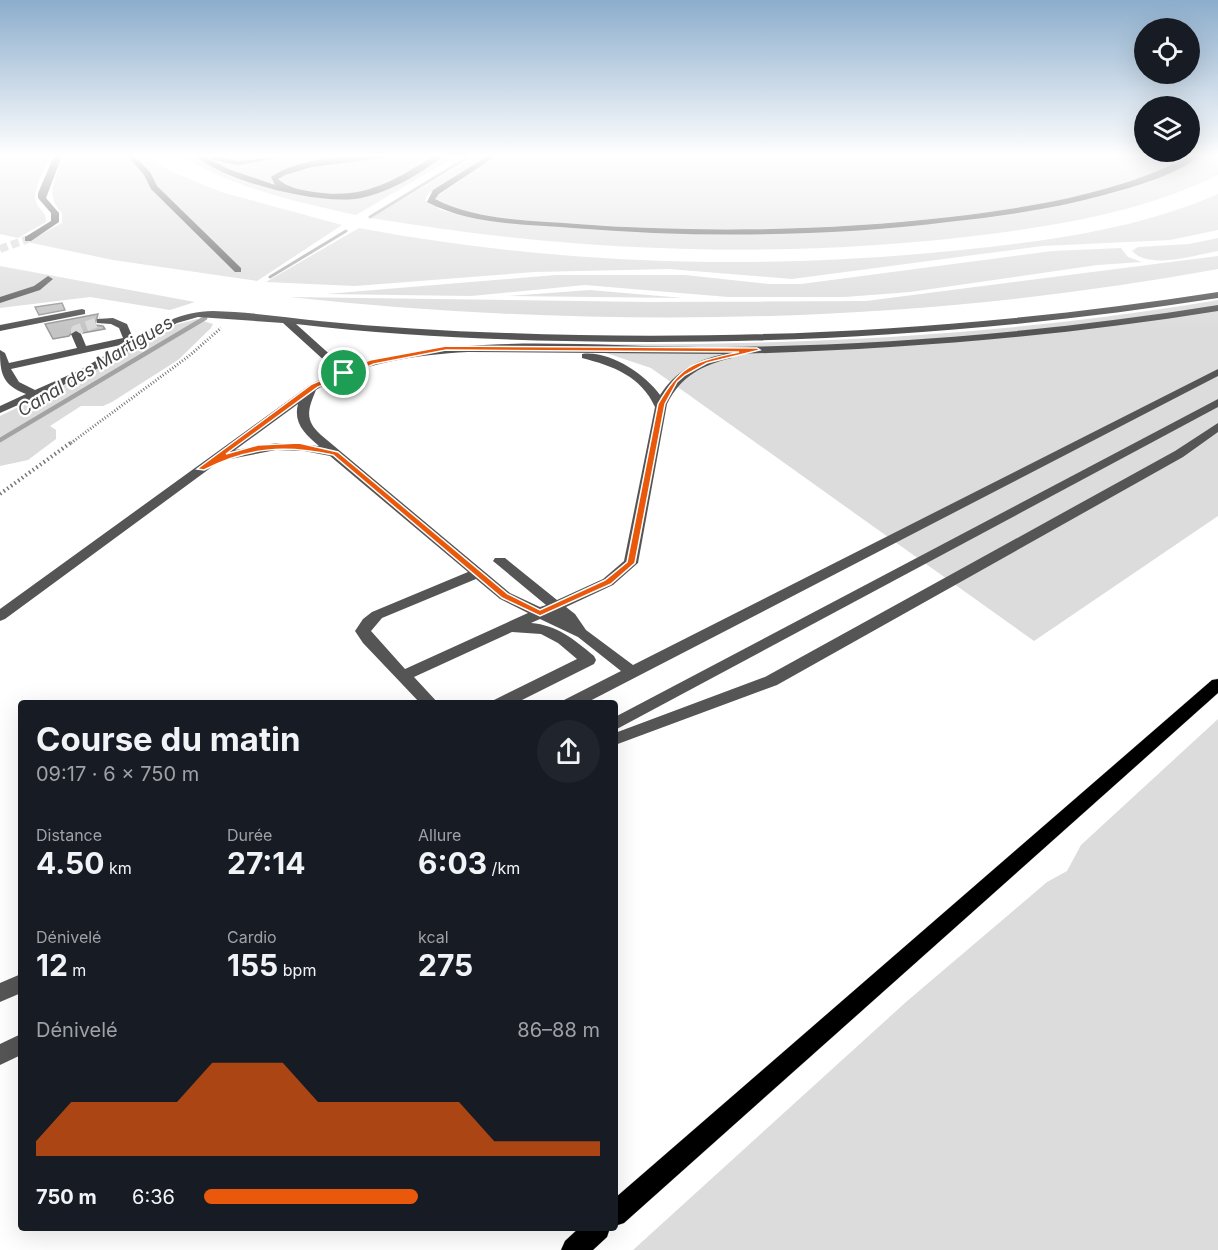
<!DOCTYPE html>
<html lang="fr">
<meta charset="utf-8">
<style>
:root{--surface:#171b24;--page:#20242c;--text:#f1f3f6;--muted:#9ea1a6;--accent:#ea580c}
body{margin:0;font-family:Inter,sans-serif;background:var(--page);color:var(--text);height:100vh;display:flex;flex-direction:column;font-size:22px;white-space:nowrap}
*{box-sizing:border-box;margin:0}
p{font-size:20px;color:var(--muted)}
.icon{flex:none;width:33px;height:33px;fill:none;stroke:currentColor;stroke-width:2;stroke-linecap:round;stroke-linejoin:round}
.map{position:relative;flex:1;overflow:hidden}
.drawer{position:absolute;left:18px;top:700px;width:600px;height:531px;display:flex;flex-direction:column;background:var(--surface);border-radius:6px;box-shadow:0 6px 24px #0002}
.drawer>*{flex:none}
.fabs{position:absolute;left:1134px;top:18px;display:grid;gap:12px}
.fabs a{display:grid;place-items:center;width:66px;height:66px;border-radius:50%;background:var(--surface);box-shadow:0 6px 24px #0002;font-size:30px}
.pin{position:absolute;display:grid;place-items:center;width:51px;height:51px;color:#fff;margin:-26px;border:3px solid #fff;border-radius:50%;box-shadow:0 2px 6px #0007}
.round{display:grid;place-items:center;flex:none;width:63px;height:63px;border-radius:32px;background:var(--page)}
.headline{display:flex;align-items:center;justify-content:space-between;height:102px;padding:0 18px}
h1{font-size:33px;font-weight:700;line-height:45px}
.stats{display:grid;grid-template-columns:repeat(3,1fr);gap:9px;height:102px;padding:6px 18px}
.stats div{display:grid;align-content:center}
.stats b{font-size:30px;font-weight:700}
.stats small{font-size:16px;font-weight:400}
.stats p{font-size:16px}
.chart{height:168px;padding:12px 18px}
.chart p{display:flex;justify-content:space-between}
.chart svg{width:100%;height:108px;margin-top:6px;fill:var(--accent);opacity:.7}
ul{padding:0 18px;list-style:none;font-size:20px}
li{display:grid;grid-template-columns:96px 72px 1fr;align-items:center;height:45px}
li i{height:15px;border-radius:8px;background:var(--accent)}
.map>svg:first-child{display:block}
</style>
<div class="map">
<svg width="1218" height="1250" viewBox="0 0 1218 1250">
<rect width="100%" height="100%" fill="#fff"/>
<g fill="#dcdcdc">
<path d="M0 156H51C45 169 29 193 38 206 43 213 46 213 46 222L18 238 0 234Z"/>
<path d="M63 156H126L145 177 132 156H149L168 170 221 192 342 225 257 281 113 260 27 242 62 223V213C43 194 57 178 63 156Z"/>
<path d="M181 156H456L356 215C296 202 234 188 181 156Z"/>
<path d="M476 156H489L428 194 425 200 441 210 465 216 622 230 837 231 1023 211 1166 173 1200 156H1218V175C1145 211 1061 225 982 235 779 260 573 252 371 218Z"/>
<path d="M497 156H1188C1129 193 1043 206 974 214 847 230 721 233 593 225 551 222 497 224 457 211 449 209 441 203 433 199Z"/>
<path d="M1218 194V230L1170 240 1042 246 792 279 669 269 534 272 355 286 266 282 359 228C557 265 762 271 961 250 1048 241 1138 229 1218 194Z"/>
<path d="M1218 238V251C1195 255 1150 270 1132 251L1138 247 1189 244Z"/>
<polygon points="1121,248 1128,257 1142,262 1097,265 910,292 845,297 728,297 585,285 471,296 326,294 556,275 685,275 769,284 801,284 1052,251"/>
<path d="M1218 256V269C914 325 597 330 289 297L648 302 866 301Z"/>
<polygon points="0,266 195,302 170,310 90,297 0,308"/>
<polygon points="590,290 683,298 507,296"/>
<path d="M1218 300V516L1034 641 651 368 579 344C796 346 1004 336 1218 300Z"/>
<polygon points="197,319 213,324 211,328 178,360 112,402 103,406 81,406 50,426 56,430 56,439 28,460 0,466 0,416 93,371 171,326"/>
<polygon points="1218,719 1218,1250 633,1250 906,1002 1047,882 1067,871 1081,845"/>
</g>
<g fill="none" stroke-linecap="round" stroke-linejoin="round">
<g stroke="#a3a3a3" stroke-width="3">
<polyline points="370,217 470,156"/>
<polyline points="270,277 346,231"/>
</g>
<polyline stroke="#a3a3a3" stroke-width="4.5" points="0,440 205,318"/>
</g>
<g fill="#c4c4c4" stroke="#999" stroke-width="1.5">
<polygon points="62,303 65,310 39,315 35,307"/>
<polygon points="98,314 95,325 103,326 105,329 83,333 75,329 69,336 53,339 45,324"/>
</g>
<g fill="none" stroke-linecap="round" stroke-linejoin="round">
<polyline stroke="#d9d9d9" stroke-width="8" stroke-dasharray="8 4" stroke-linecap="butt" points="0,249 28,239"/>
<polyline stroke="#d9d9d9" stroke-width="10" stroke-dasharray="10 5" stroke-linecap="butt" points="76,334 76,330 101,321"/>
<defs>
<g id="major">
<polygon points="1218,679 1218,693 624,1223 615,1226 615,1198 1212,680"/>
<polygon points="579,1228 610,1228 607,1237 593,1250 561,1250 565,1241"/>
</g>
</defs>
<use href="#major" stroke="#dbdbdb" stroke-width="1"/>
<polyline stroke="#777" stroke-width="3" stroke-dasharray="1 2" stroke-linecap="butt" points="71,443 189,356 221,328"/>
<polyline stroke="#777" stroke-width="4" stroke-dasharray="1.5 3" stroke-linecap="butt" points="0,494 73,441"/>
<g fill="#555" fill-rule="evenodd">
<polygon points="54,156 62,156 46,198 59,213 59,222 31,241 25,241 25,237 51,221 51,213 38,198 38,193"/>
<polygon points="127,156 134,156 150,172 157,186 241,268 241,272 235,272 151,189 144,175"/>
<path d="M195 156H204L228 169 275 185 271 177C302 155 361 156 398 156L312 167 285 175 278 179C287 187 297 189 308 191 362 201 390 183 434 156H443C421 174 389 192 361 198 320 206 227 182 195 156Z"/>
<polygon points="212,156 238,161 290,156 238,165 212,160"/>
<path d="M488 156H496L439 194 435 199C477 221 530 220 577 224 701 233 826 231 950 217 1033 207 1115 194 1191 156H1200C1174 176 1136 186 1104 195 1053 209 1001 216 948 222 824 237 698 238 573 228 524 224 471 225 427 202L433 190Z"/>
<polygon points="48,276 53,279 40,290 0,303 0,297 34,286"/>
<path d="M1218 292V298C1001 332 785 346 565 341 476 339 385 335 296 324L345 368C465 329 602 349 727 347 892 345 1056 331 1218 305V311C1057 337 895 350 731 354L732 358C702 365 681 376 667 404L638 563 613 585 566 607 575 614 586 630 633 665 1218 369V376L584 704H562L564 700 621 671 578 637 540 619 531 623C557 625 575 640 594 656L596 660 594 664 514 704H492L494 700 577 659 558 643 541 634 512 632 414 677 439 704H421L363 643 355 631 363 619 372 612 468 572 330 456 304 451 276 450 220 461 5 619 0 621V609L311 384 337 372 283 323 198 317 177 323 86 375 0 413V406L26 394C2 385 0 373 0 350L5 353 9 363 77 348 71 334 76 331 81 334 86 346 123 338 119 328 111 324 97 323V319L113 318 127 324 133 338 131 341C158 325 182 311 213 311 249 312 284 317 319 321 381 327 444 331 506 333 745 342 982 329 1218 292ZM125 344 78 371 35 390 19 382 11 369ZM468 352 724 354C696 360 676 371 660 395 645 374 609 350 582 354V358C613 366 641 376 655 407L624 561 603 579 557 600 505 558H495L493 561 546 605 540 607 510 593 321 435C304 420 308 409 316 390 360 362 417 355 468 352ZM298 404C293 423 305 434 319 446L276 443 235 450ZM476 579 500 599 528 613 405 669 371 631 382 618Z"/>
<polygon points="82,309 85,310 85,314 0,331 0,325"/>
<polygon points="1218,399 1218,407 615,730 615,717"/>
<polygon points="1218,423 1218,432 1183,457 777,685 615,745 615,733 765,677 1175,451"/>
<polygon points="21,974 21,993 0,1002 0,983"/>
<polygon points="21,1034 21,1055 0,1065 0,1044"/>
</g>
<use href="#major" fill="#000" fill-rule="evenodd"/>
</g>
<linearGradient id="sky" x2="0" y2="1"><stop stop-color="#8cadcc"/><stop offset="0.47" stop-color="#fff"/><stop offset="1" stop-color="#fff" stop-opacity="0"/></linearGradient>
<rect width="1218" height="331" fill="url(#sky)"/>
<path fill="#ea580c" stroke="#fff" stroke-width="1.5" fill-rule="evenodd" d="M446 346 757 348 760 350 707 363 685 375 677 382 665 404 635 563 611 584 540 616 502 598 333 455C285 445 248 447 204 470L197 469 312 384 370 360ZM446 350 739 352C695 362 681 363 658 404L627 562 605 580 540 610 508 594 338 452 299 443 258 445 226 454 318 387 374 364Z"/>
<g text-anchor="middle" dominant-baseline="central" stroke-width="4.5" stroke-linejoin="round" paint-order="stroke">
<g font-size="18" font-style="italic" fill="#444" stroke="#fff">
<text transform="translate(95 366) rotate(-31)">Canal des Martigues</text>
</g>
</g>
</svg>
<div class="fabs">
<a><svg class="icon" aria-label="locate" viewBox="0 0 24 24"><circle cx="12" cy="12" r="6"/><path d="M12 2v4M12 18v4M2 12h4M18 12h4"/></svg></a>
<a><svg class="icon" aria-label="layers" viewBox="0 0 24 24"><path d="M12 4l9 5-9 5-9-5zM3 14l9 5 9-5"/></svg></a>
</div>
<div class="pin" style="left:344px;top:373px;background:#1e9e55"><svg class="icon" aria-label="arrive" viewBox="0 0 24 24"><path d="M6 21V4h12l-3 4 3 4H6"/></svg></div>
<section class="drawer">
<div class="headline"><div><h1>Course du matin</h1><p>09:17 · 6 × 750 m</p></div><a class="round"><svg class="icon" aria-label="share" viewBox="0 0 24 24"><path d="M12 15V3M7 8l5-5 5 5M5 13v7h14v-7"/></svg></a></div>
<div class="stats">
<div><p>Distance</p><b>4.50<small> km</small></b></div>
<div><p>Durée</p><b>27:14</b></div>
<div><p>Allure</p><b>6:03<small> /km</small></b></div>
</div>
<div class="stats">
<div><p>Dénivelé</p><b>12<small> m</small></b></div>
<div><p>Cardio</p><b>155<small> bpm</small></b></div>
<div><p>kcal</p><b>275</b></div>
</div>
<div class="chart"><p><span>Dénivelé</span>86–88 m</p>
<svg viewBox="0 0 160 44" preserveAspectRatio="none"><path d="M0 44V38L10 22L20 22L30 22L40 22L50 6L60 6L70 6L80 22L90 22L100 22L110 22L120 22L130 38L140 38L150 38L160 38V44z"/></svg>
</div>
<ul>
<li><b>750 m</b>6:36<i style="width:54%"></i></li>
</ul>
</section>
</div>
